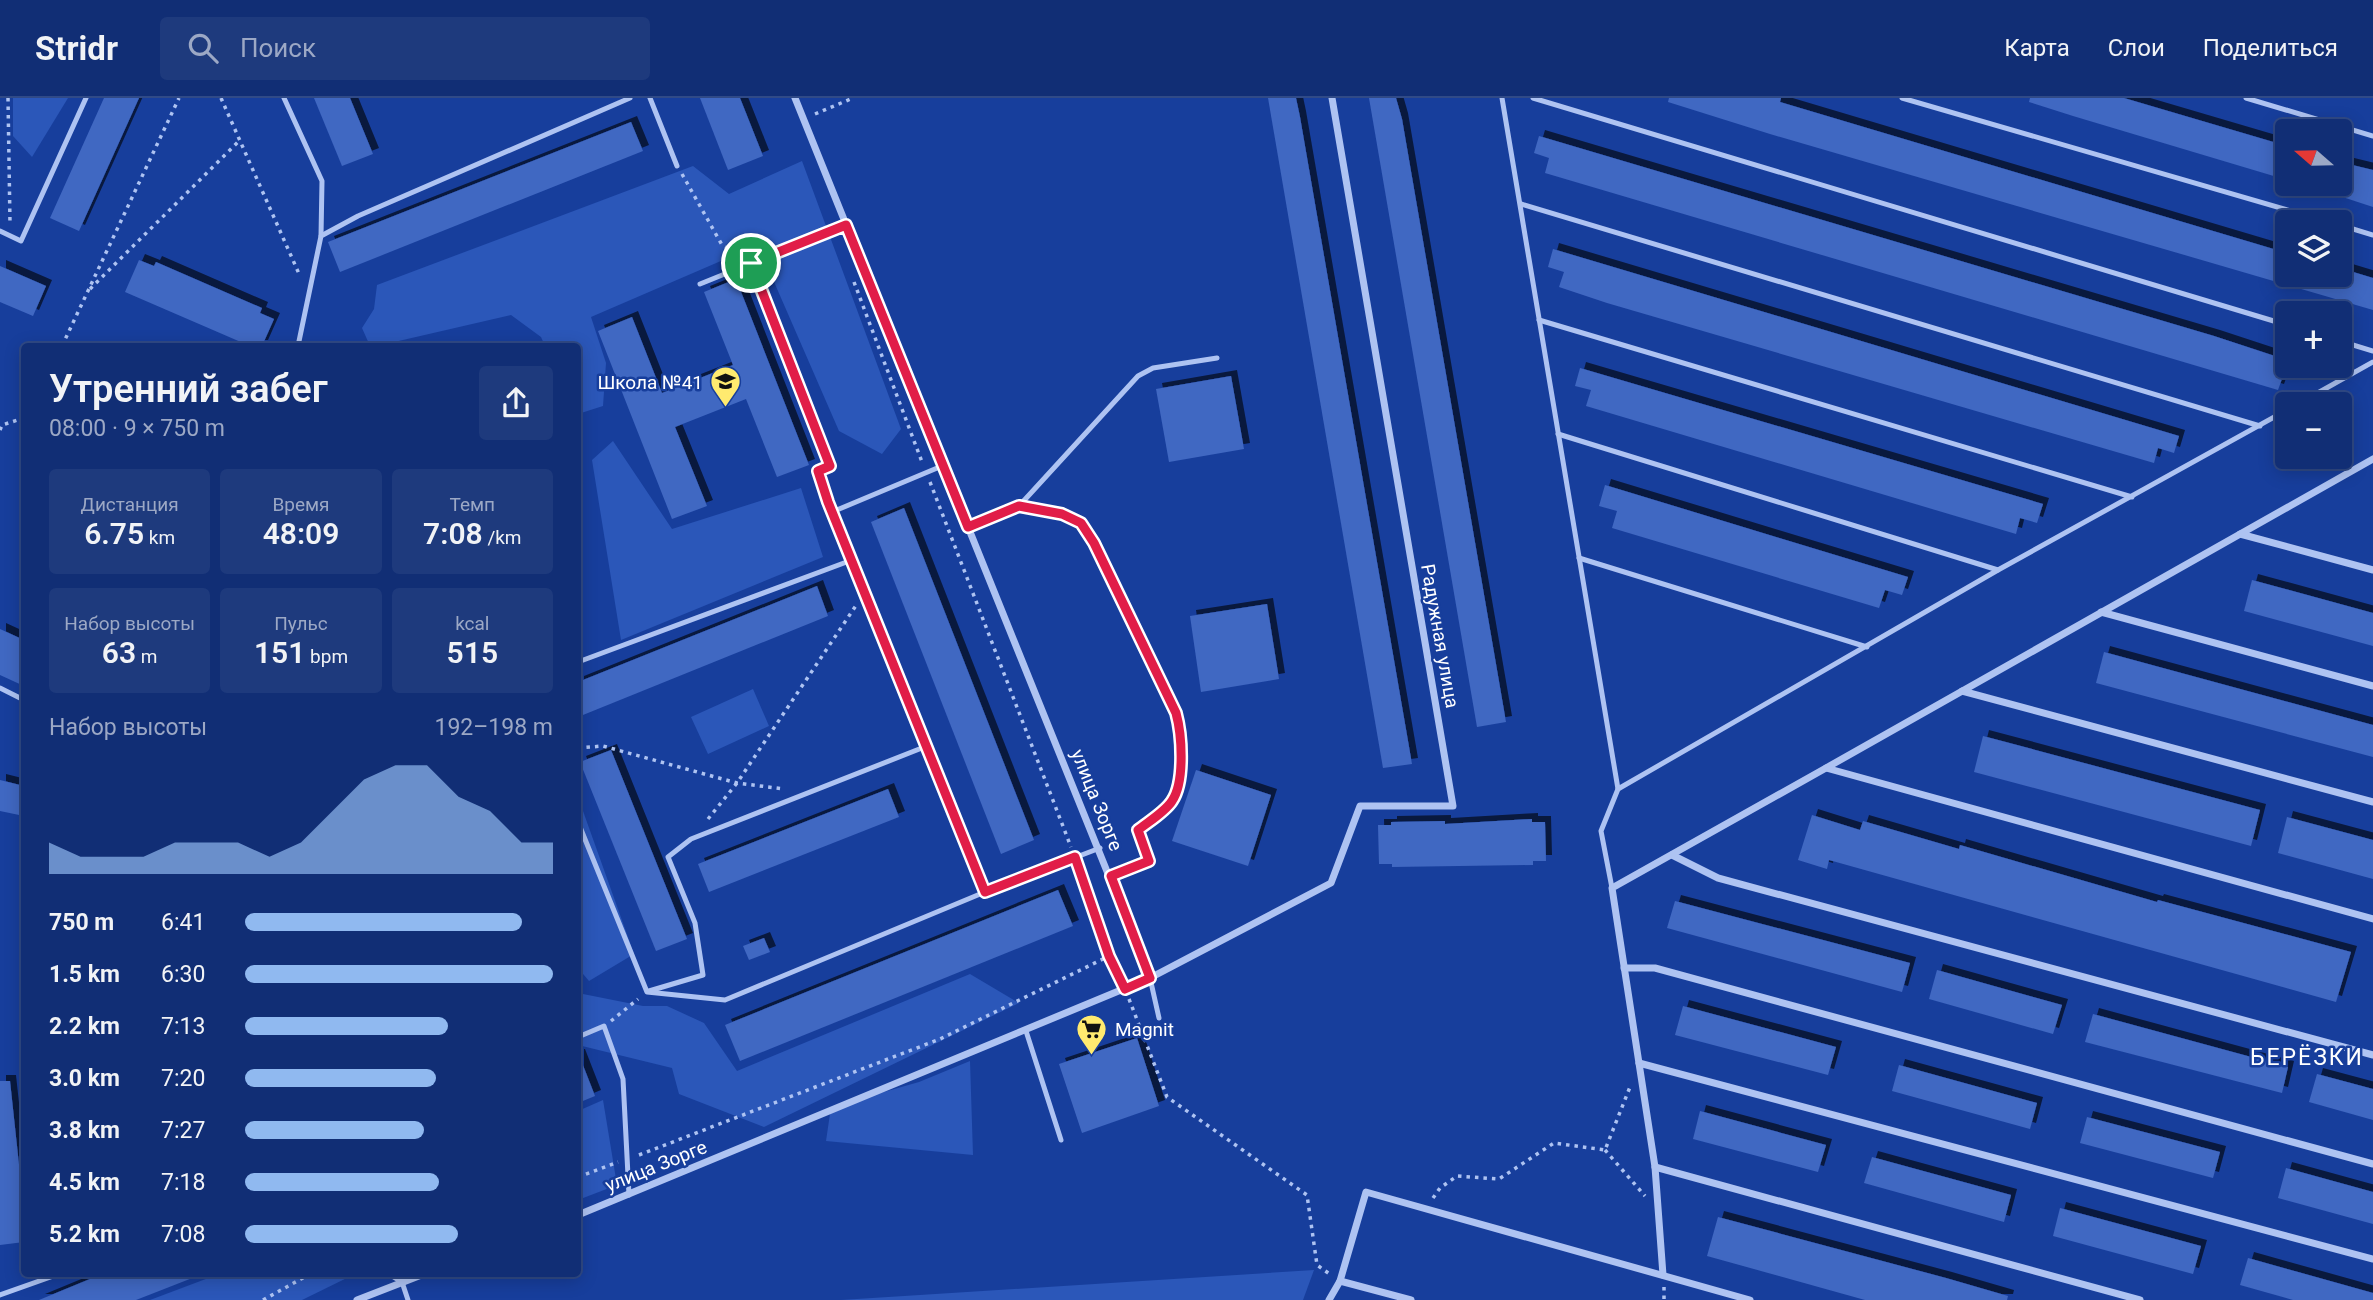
<!DOCTYPE html>
<html lang="ru">
<meta charset="utf-8">
<style>
:root{--surface:#112e75;--page:#1e3a7d;--text:#f1f3f6;--muted:#9ca8c5;--line:#304a87;--accent:#90b9f0}
body{margin:0;font-family:Roboto,sans-serif;background:var(--page);color:var(--text);height:100vh;display:flex;flex-direction:column;font-size:26px;white-space:nowrap}
*{box-sizing:border-box;margin:0}
p{font-size:23px;color:var(--muted)}
.icon{flex:none;width:38px;height:38px;fill:none;stroke:currentColor;stroke-width:2;stroke-linecap:round;stroke-linejoin:round}
.map{position:relative;flex:1;overflow:hidden}
.side{position:absolute;left:21px;top:245px;width:560px;height:934px;display:flex;flex-direction:column;background:var(--surface);border-radius:7px;box-shadow:0 4px 18px #0003,0 0 0 2px var(--line)}
.side>*{flex:none}
.needle{width:46px;rotate:290deg}
.tools{position:absolute;left:2275px;top:21px;display:grid;gap:14px}
.tools a{display:grid;place-items:center;width:77px;height:77px;border-radius:7px;background:var(--surface);box-shadow:0 4px 18px #0003,0 0 0 2px var(--line);font-size:35px}
.pin{position:absolute;display:grid;place-items:center;width:60px;height:60px;color:#fff;margin:-30px;border:4px solid #fff;border-radius:50%;box-shadow:0 2px 7px #0007}
.round{display:grid;place-items:center;flex:none;width:74px;height:74px;border-radius:7px;background:var(--page)}
.overview{display:flex;align-items:center;justify-content:space-between;height:119px;padding:0 28px}
h1{font-size:38px;font-weight:600;line-height:52px}
.metrics{display:grid;grid-template-columns:repeat(3,1fr);gap:10px;height:119px;padding:7px 28px}
.metrics div{display:grid;align-content:center;border-radius:7px;background:var(--page);text-align:center}
.metrics b{font-size:30px;font-weight:600}
.metrics small{font-size:19px;font-weight:400}
.metrics p{font-size:19px}
.chart{height:196px;padding:14px 28px}
.chart p{display:flex;justify-content:space-between}
.chart svg{width:100%;height:126px;margin-top:7px;fill:var(--accent);opacity:.7}
ul{padding:0 28px;list-style:none;font-size:23px}
li{display:grid;grid-template-columns:112px 84px 1fr;align-items:center;height:52px}
li i{height:18px;border-radius:9px;background:var(--accent)}
header{display:flex;align-items:center;gap:42px;box-sizing:border-box;height:98px;padding:0 35px;background:var(--surface);border-bottom:2px solid var(--line)}
header strong{font-size:33px}
nav{display:flex;gap:38px;margin-inline-start:auto;font-size:24px}
.search{width:490px;height:63px;background:var(--page);display:flex;align-items:center;gap:18px;box-sizing:border-box;padding:0 24px;border-radius:7px;color:var(--muted);font-size:26px}
.map>svg:first-child{display:block}
</style>
<header>
<strong>Stridr</strong>
<div class="search"><svg class="icon" aria-label="search" viewBox="0 0 24 24"><circle cx="10" cy="10" r="6"/><path d="M15 15l6 6"/></svg>Поиск</div>
<nav><a>Карта</a><a>Слои</a><a>Поделиться</a></nav>
</header>
<div class="map">
<svg width="2373" height="1202" viewBox="0 0 2373 1202">
<defs>
<filter id="shadow"><feDropShadow dx="6" dy="-6" stdDeviation="0" flood-color="#0009"/></filter>
</defs>
<rect width="100%" height="100%" fill="#173e9c"/>
<g fill="#2b57b9">
<polygon points="13,0 68,0 32,59 13,38"/>
<polygon points="802,63 901,331 882,356 839,333 758,147 591,219 606,265 603,308 578,316 578,248 545,248 541,239 511,217 377,248 370,248 362,230 374,211 377,187 693,68 729,96"/>
<polygon points="613,343 672,431 801,390 823,459 621,542 592,362"/>
<polygon points="753,591 769,628 708,656 691,619"/>
<polygon points="578,699 634,856 589,883 578,870"/>
<polygon points="970,876 1019,905 764,1029 679,996 672,970 578,947 578,895 643,908 667,908 704,925 737,973"/>
<polygon points="970,963 973,1057 826,1043 831,1009 919,984"/>
<polygon points="603,1002 617,1087 578,1102 578,1013"/>
<polygon points="1314,1172 1303,1202 841,1202"/>
<polygon points="219,1176 355,1176 302,1202 150,1202"/>
</g>
<g fill="#4068c2" filter="url(#shadow)">
<polygon points="104,0 139,0 79,133 50,120"/>
<polygon points="314,0 350,0 373,56 342,68"/>
<polygon points="700,0 740,0 763,58 728,72"/>
<polygon points="1268,0 1296,0 1300,19 1412,666 1383,670"/>
<polygon points="1369,0 1396,0 1402,21 1506,624 1477,629"/>
<polygon points="1669,0 1781,0 1780,4 2287,155 2287,177 2340,177 2340,170 2373,180 2373,212 1770,36 1668,4"/>
<polygon points="2030,0 2124,0 2287,48 2287,82 2073,18 2029,4"/>
<polygon points="631,24 643,53 340,174 328,144"/>
<polygon points="1539,38 2214,238 2287,262 2287,279 2283,278 2278,292 1545,75 1549,60 1534,55"/>
<polygon points="2340,64 2373,72 2373,109 2312,89 2312,86 2340,86"/>
<polygon points="1553,151 2179,338 2174,355 2158,350 2154,365 1607,205 1559,189 1564,174 1548,169"/>
<polygon points="139,162 154,168 156,164 262,210 260,215 274,221 262,248 250,248 125,194"/>
<polygon points="0,168 46,188 33,218 0,204"/>
<polygon points="736,181 809,367 777,379 746,301 675,329 707,408 672,421 598,233 632,219 662,295 733,267 704,194"/>
<polygon points="1580,270 2043,406 2037,425 2020,420 2016,436 1586,308 1591,292 1575,288"/>
<polygon points="1231,278 1244,351 1169,364 1156,291"/>
<polygon points="1605,387 1908,479 1902,497 1885,492 1879,510 1612,430 1617,413 1599,408"/>
<polygon points="904,410 1034,742 1001,756 871,424"/>
<polygon points="2252,482 2373,515 2373,548 2244,513"/>
<polygon points="817,488 828,518 578,619 578,584"/>
<polygon points="1267,506 1279,581 1201,594 1190,518"/>
<polygon points="0,531 24,542 24,588 0,577"/>
<polygon points="2104,554 2373,627 2373,659 2096,585"/>
<polygon points="1983,638 2260,712 2251,748 1974,674"/>
<polygon points="611,652 687,841 656,853 580,664"/>
<polygon points="1196,672 1271,697 1248,768 1172,743"/>
<polygon points="0,682 24,688 24,718 0,713"/>
<polygon points="888,691 899,719 709,794 698,766"/>
<polygon points="1812,717 1860,732 1863,723 1959,751 1960,747 2157,804 2158,802 2351,854 2336,904 1829,762 1827,771 1798,762"/>
<polygon points="2287,719 2373,742 2373,781 2278,755"/>
<polygon points="1532,721 1532,724 1545,724 1546,763 1533,763 1533,767 1392,769 1392,766 1379,766 1378,727 1391,727 1391,724 1445,723 1445,726"/>
<polygon points="1058,792 1073,828 740,963 725,927"/>
<polygon points="1675,803 1910,865 1902,894 1667,830"/>
<polygon points="764,840 770,854 749,862 743,848"/>
<polygon points="1937,872 2062,907 2053,936 1929,901"/>
<polygon points="1683,908 1836,949 1828,977 1675,937"/>
<polygon points="2093,916 2288,969 2282,995 2085,944"/>
<polygon points="1137,940 1159,1008 1082,1035 1059,966"/>
<polygon points="579,957 595,998 578,1005 578,957"/>
<polygon points="1899,967 2037,1005 2030,1031 1892,993"/>
<polygon points="2317,976 2373,991 2373,1022 2309,1004"/>
<polygon points="0,983 10,983 24,1113 24,1144 0,1147"/>
<polygon points="1700,1013 1826,1047 1818,1074 1693,1041"/>
<polygon points="2087,1019 2220,1054 2213,1080 2080,1045"/>
<polygon points="1872,1059 2011,1097 2004,1124 1864,1085"/>
<polygon points="2286,1070 2373,1094 2373,1126 2278,1100"/>
<polygon points="2060,1110 2201,1148 2193,1176 2053,1138"/>
<polygon points="1718,1119 1946,1180 2008,1198 2007,1202 1865,1202 1707,1158"/>
<polygon points="2248,1160 2373,1195 2373,1202 2293,1202 2240,1187"/>
<polygon points="102,1176 199,1176 200,1177 136,1202 39,1202"/>
</g>
<g fill="none" stroke-linecap="round" stroke-linejoin="round">
<g stroke="#aec3f2" stroke-width="3.5" stroke-dasharray="3.5 5" stroke-linecap="butt">
<polyline points="8,0 10,125"/>
<polyline points="221,0 300,178"/>
<polyline points="815,16 853,0"/>
<polyline points="682,76 722,147 739,157"/>
<polyline points="755,175 830,368 818,373 828,405"/>
<polyline points="854,184 922,364"/>
<polyline points="90,191 240,42"/>
<polyline points="62,248 179,0"/>
<polyline points="0,332 2,327 24,320"/>
<polyline points="930,384 1071,749"/>
<polyline points="578,650 603,648 737,685 784,691"/>
<polyline points="708,721 737,685 857,506"/>
<polyline points="1109,858 1120,881"/>
<polyline points="1129,901 1167,999 1307,1097 1317,1167 1331,1177"/>
<polyline points="611,923 638,901"/>
<polyline points="1605,1052 1645,1098"/>
<polyline points="639,1057 940,941 1109,858 1079,769"/>
<polyline points="578,1079 618,1064"/>
<polyline points="1433,1100 1440,1090 1457,1078 1499,1081 1554,1045 1605,1052 1630,989"/>
<polyline points="1664,1189 1664,1202"/>
<polyline points="263,1202 310,1176"/>
</g>
<g stroke="#aec3f2" stroke-width="5">
<polyline points="284,0 322,83 321,138"/>
<polyline points="650,0 677,68"/>
<polyline points="1502,0 1618,691 1601,733 1612,790"/>
<polyline points="1533,0 2287,227"/>
<polyline points="1902,0 2329,124"/>
<polyline points="2246,0 2373,38"/>
<polyline points="1521,106 2260,328"/>
<polyline points="2340,127 2373,137"/>
<polyline points="0,133 21,143 86,0"/>
<polyline points="700,186 846,127"/>
<polyline points="1539,222 2132,399"/>
<polyline points="2340,243 2373,253"/>
<polyline points="298,248 321,138 358,118 630,0"/>
<polyline points="2298,306 2373,264"/>
<polyline points="1558,336 1998,472"/>
<polyline points="942,368 832,414 985,794"/>
<path d="M1019 408C1038 411 1065 412 1080 425 1097 440 1113 484 1123 505 1152 564 1202 633 1173 701 1168 712 1148 724 1138 732L1149 763 1111 778"/>
<polyline points="968,429 1019,408 1138,278 1153,270 1217,260"/>
<polyline points="1579,460 1867,549"/>
<polyline points="578,564 852,462"/>
<polyline points="0,590 24,602"/>
<polyline points="1618,691 1998,472 2287,312"/>
<polyline points="578,724 647,894 725,902 985,794 1100,750"/>
<polyline points="1150,880 1159,920"/>
<polyline points="649,893 703,877 695,825 668,759 691,741 927,648"/>
<polyline points="1026,933 1061,1042"/>
<polyline points="578,939 604,928 623,981 629,1097"/>
<polyline points="389,1176 402,1184 408,1202"/>
<polyline points="0,1197 59,1176"/>
</g>
<g stroke="#aec3f2" stroke-width="7">
<polyline points="795,0 1150,880"/>
<polyline points="2240,436 2373,472"/>
<polyline points="2101,514 2373,588"/>
<polyline points="1962,593 2373,704"/>
<polyline points="1826,670 2373,361"/>
<polyline points="1672,757 1718,780 2373,957"/>
<polyline points="1624,870 1655,870 2373,1066"/>
<polyline points="1639,965 2373,1161"/>
<polyline points="1655,1069 2140,1202"/>
<polyline points="578,1117 1150,880 1331,785 1360,708 1453,708 1332,0"/>
<polyline points="1663,1177 1655,1069 1612,790 1826,670 2373,821"/>
<polyline points="1340,1183 1411,1202"/>
<polyline points="357,1202 424,1176"/>
<polyline points="1329,1202 1340,1183 1366,1094 1750,1202"/>
</g>
</g>
<g fill="none" stroke-linecap="round" stroke-linejoin="round">
<defs>
<path id="route" d="M846 127 968 429 1019 408 1062 416 1081 425 1094 445 1176 615C1182 637 1185 684 1172 703 1165 714 1148 724 1138 732L1149 763 1111 778 1150 880 1125 891 1109 858 1075 759 985 794 828 404 818 373 830 368 751 165Z"/>
</defs>
<use href="#route" stroke="#fff" stroke-width="14"/>
<use href="#route" stroke="#e11d48" stroke-width="9"/>
</g>
<defs>
<symbol id="school-pin" viewBox="-11 -11 22 30"><path d="M0 17L-7.5 6A9.5 9.5 0 1 1 7.5 6Z" fill="#ffea6f" stroke="#173e9c"/><path d="M0-5L7-2L0 1L-7-2ZM-4 1L0 2.5L4 1V4Q0 6-4 4Z" fill="#111"/></symbol>
<symbol id="supermarket-pin" viewBox="-11 -11 22 30"><path d="M0 17L-7.5 6A9.5 9.5 0 1 1 7.5 6Z" fill="#ffea6f" stroke="#173e9c"/><path d="M-6-5.5h2.5l.6 2H6L4.5 2H-2.5L-4.4-4H-6ZM-1.5 3.2a1.3 1.3 0 1 0 .1 0ZM3 3.2a1.3 1.3 0 1 0 .1 0Z" fill="#111"/></symbol>
</defs>
<g fill-rule="evenodd">
<use href="#school-pin" x="708" y="266" width="35" height="47"/>
<use href="#supermarket-pin" x="1074" y="914" width="35" height="47"/>
</g>
<g text-anchor="middle" dominant-baseline="central" stroke-width="5" stroke-linejoin="round" paint-order="stroke">
<g font-size="19" fill="#fff" stroke="#173e9c" text-anchor="end">
<text x="703" y="284">Школа №41</text>
<text x="1115" y="931" text-anchor="start">Magnit</text>
</g>
<g font-size="19" fill="#fff" stroke="#173e9c">
<text transform="translate(1440 538) rotate(80)">Радужная улица</text>
<text transform="translate(1097 702) rotate(68)">улица Зорге</text>
<text transform="translate(656 1068) rotate(-22)">улица Зорге</text>
</g>
<g font-size="23" letter-spacing="2" fill="#fff" stroke="#173e9c">
<text x="2307" y="959">БЕРЁЗКИ</text>
</g>
</g>
</svg>
<div class="tools">
<a><svg class="needle" viewBox="-14 -14 28 28"><path d="M0-13l5 13h-10z" fill="#e53935"/><path d="M0 13l5-13h-10z" fill="#9ca8c5"/></svg></a>
<a><svg class="icon" aria-label="layers" viewBox="0 0 24 24"><path d="M12 4l9 5-9 5-9-5zM3 14l9 5 9-5"/></svg></a>
<a>+</a>
<a>−</a>
</div>
<div class="pin" style="left:751px;top:165px;background:#1e9e55"><svg class="icon" aria-label="arrive" viewBox="0 0 24 24"><path d="M6 21V4h12l-3 4 3 4H6"/></svg></div>
<section class="side">
<div class="overview"><div><h1>Утренний забег</h1><p>08:00 · 9 × 750 m</p></div><a class="round"><svg class="icon" aria-label="share" viewBox="0 0 24 24"><path d="M12 15V3M7 8l5-5 5 5M5 13v7h14v-7"/></svg></a></div>
<div class="metrics">
<div><p>Дистанция</p><b>6.75<small> km</small></b></div>
<div><p>Время</p><b>48:09</b></div>
<div><p>Темп</p><b>7:08<small> /km</small></b></div>
</div>
<div class="metrics">
<div><p>Набор высоты</p><b>63<small> m</small></b></div>
<div><p>Пульс</p><b>151<small> bpm</small></b></div>
<div><p>kcal</p><b>515</b></div>
</div>
<div class="chart"><p><span>Набор высоты</span>192–198 m</p>
<svg viewBox="0 0 160 44" preserveAspectRatio="none"><path d="M0 44V33L10 38L20 38L30 38L40 33L50 33L60 33L70 38L80 33L90 22L100 11L110 6L120 6L130 17L140 22L150 33L160 33V44z"/></svg>
</div>
<ul>
<li><b>750 m</b>6:41<i style="width:90%"></i></li>
<li><b>1.5 km</b>6:30<i style="width:100%"></i></li>
<li><b>2.2 km</b>7:13<i style="width:66%"></i></li>
<li><b>3.0 km</b>7:20<i style="width:62%"></i></li>
<li><b>3.8 km</b>7:27<i style="width:58%"></i></li>
<li><b>4.5 km</b>7:18<i style="width:63%"></i></li>
<li><b>5.2 km</b>7:08<i style="width:69%"></i></li>
</ul>
</section>
</div>
